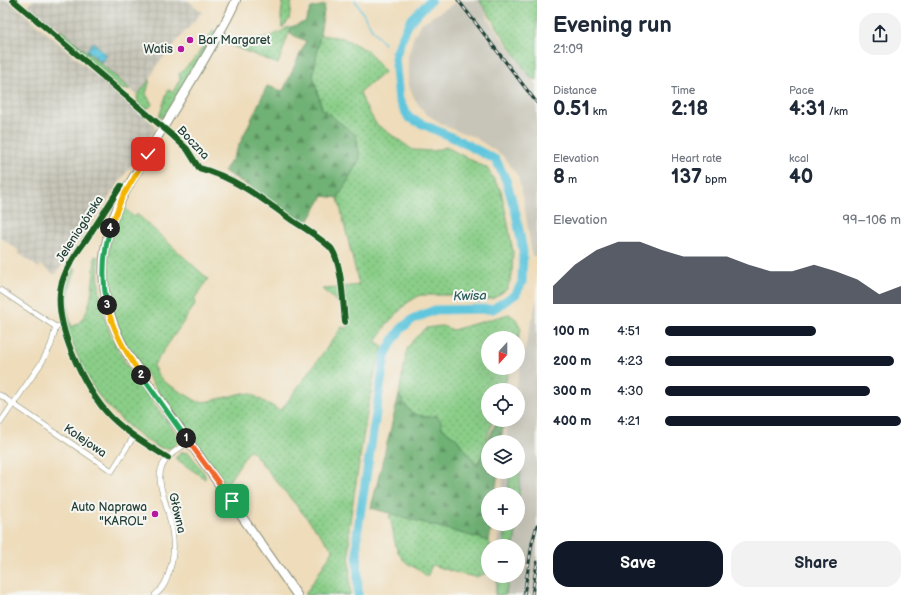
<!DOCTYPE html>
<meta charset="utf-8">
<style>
:root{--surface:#fff;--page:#f2f2f3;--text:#1f2937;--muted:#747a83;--accent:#111827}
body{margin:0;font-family:"Balsamiq Sans",sans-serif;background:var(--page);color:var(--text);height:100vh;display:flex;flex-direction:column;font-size:15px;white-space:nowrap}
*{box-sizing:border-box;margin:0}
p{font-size:13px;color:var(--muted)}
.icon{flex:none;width:22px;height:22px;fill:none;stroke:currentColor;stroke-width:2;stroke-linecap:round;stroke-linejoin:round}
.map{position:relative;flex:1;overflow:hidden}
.drawer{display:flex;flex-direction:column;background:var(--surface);width:380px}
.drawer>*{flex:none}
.needle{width:26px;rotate:201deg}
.fabs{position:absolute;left:481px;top:331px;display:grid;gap:8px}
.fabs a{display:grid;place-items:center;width:44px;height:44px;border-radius:50%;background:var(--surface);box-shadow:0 4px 16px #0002;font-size:20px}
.pin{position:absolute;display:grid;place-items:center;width:34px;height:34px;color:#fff;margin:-17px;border-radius:8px;box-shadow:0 2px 6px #0006}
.km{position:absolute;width:20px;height:20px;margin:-10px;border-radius:50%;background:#222;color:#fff;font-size:11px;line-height:20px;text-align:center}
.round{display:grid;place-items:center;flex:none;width:42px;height:42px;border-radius:16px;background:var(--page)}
.headline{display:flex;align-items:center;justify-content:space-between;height:68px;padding:0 16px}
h1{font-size:22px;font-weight:800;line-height:30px}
.stats{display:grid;grid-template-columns:repeat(3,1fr);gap:6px;height:68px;padding:4px 16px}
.stats div{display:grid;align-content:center}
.stats b{font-size:20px;font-weight:800}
.stats small{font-size:11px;font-weight:400}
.stats p{font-size:11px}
.chart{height:112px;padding:8px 16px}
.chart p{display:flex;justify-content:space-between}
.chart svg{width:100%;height:72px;margin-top:4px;fill:var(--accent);opacity:.7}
.action{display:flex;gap:8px;margin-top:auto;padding:8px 16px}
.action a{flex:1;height:46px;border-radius:16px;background:var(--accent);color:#fff;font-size:16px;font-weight:800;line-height:46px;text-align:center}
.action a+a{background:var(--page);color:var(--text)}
ul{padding:0 16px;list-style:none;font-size:13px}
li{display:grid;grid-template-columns:64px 48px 1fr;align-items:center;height:30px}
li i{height:10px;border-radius:5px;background:var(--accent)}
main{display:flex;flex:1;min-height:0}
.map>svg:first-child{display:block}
</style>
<main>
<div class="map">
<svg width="537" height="595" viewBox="0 0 537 595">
<defs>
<pattern id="industrial-grid" width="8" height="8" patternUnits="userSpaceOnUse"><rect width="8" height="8" fill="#c7c5b8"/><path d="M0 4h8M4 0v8" fill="none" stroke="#aaaa9f"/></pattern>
<pattern id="grass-dots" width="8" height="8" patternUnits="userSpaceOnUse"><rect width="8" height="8" fill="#8ace88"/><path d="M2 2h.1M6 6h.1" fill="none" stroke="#70a870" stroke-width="1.8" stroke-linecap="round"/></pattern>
<pattern id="forest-firs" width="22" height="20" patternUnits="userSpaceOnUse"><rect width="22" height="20" fill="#6fb174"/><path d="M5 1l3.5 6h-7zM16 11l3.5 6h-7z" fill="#5b9160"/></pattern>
<pattern id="wetland-marsh" width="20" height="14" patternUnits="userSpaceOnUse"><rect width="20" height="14" fill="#8ace88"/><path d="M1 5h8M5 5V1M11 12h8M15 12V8" fill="none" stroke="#70a870"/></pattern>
<pattern id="water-waves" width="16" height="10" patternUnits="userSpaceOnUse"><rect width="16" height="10" fill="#60c6dd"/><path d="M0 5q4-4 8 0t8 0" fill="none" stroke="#4fa2b4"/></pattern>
</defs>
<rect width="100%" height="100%" fill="#f6f6f2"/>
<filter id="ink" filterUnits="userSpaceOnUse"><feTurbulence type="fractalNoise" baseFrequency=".025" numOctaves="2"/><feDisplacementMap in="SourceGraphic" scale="8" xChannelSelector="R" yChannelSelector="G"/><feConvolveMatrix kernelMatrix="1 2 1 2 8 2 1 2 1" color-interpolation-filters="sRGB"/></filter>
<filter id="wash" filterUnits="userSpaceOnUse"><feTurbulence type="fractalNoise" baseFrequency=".012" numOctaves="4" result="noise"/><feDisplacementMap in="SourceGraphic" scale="16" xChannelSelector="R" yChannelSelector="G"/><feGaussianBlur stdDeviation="0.9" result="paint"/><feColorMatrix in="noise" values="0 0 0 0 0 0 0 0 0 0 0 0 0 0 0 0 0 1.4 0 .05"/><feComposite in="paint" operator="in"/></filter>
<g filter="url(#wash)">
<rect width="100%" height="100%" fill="#eedcba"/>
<g fill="url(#industrial-grid)">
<polygon points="0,0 8,0 153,124 155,127 155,131 55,275 41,265 39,268 18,253 19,251 0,237"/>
<polygon points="33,0 187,0 202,12 157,65 151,77 137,95 58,28 53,29 27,6"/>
</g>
<g fill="#c7c5b8">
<polygon points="460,0 479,0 484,7 489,21 537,85 537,256 532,256 523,197 518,176 502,155 474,137 447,127 426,114 415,100 408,83 408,57 413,39 420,24"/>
<polygon points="537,298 537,595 494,595 496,576 518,576 518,546 498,546 500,524 518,524 518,494 502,494 504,472 518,472 518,442 506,442 508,420 518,420 518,390 515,390"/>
</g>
<g fill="url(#grass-dots)" stroke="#54865e">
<polygon points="283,0 292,0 289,20 282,28 281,16"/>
<polygon points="479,0 537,0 537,80 531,78"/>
<path d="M288 27H291L278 64 227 44C246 40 272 40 288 27Z"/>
<polygon points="61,30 130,89 123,90 118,87 60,37"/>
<polygon points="213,30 215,31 215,33 167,115 165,114 162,118 159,117 168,90 170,89 173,92 180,79 179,74 197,56"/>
<polygon points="320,35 343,38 368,51 385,72 360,92 364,103 376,124 413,150 433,151 446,147 487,168 501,191 507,218 513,252 512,275 507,289 494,298 478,302 452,295 420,295 407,303 386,325 376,342 383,346 374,376 365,425 349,527 350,595 305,595 333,550 250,449 225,487 127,347 114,318 108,289 107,269 109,247 112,231 122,206 123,206 134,217 137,214 208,279 194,299 195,305 153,366 158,375 164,382 198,402 210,401 243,393 251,394 279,410 282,409 342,327 347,329 343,287 359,285 338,198 360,158 356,136 322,109 313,76"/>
<polygon points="150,79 146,94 152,104 150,107 145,109 138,103 137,96"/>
<path d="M95 256 98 257C98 278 99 298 105 318 117 361 153 401 179 437 179 442 177 444 173 447 168 449 163 449 158 447 140 438 106 408 95 390 82 368 64 331 63 305 63 292 69 279 73 267L76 269C69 289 63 307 72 327 94 318 93 277 95 256Z"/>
<polygon points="340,288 342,306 322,289"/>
<path d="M509 314 516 319 521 329 518 340V338H488V368H510L503 390H488V420H493L478 466 456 438 442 428 436 415C429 419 418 416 411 412 407 408 403 400 399 395L407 349 414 339 426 328 442 326 453 330Z"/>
<polygon points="182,452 189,453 205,474 205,479 175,458"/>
<path d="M393 514 489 541 491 546H488V570L487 573 476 577 461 574 432 565 427 577C420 568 409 567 402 558 392 546 395 529 389 516Z"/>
</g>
<g fill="url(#forest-firs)" stroke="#477754">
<polygon points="325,5 313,76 322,109 356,135 360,158 338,198 323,196 306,225 250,187 224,171 233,158 267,86 283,91 306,41 290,34 291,27 305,22 311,8"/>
<path d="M399 395C403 400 406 408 411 412 418 416 429 419 436 415L441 421 442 428 456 438 477 466 497 420H504L501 442H488V472H498L495 494H488V524H492L489 541 371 508Z"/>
</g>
<g fill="url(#wetland-marsh)" stroke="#54865e">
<polygon points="518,447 522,447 518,510 518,494 508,494 510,472 518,472"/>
<polygon points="506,528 516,530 514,546 503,546"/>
<polygon points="498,576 509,576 506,595 495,595"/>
</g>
<polygon fill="url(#water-waves)" stroke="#408288" points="93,42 107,55 101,62 87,50"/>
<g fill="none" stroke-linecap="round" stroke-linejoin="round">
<g stroke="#60c6dd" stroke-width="1.5">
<polyline points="355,0 372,29 384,44"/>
<polyline points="391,51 396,56"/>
<polyline points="507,529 508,524"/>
</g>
<polyline stroke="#60c6dd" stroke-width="9" points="358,595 357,535 385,356 393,340 401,329 413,319 435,310 493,309 516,294 522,282 523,251 516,214 506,180 496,160 458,140 409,118 399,100 395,58 401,40 410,21 431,0"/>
</g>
</g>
<g filter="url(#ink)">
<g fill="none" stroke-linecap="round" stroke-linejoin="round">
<defs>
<g id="minor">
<path d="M13 0 173 136 187 149 199 168C234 177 264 200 293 221 306 229 320 238 331 248 342 263 343 303 345 322"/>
<path d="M121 186C109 204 98 222 86 240 77 252 68 265 63 279 49 317 84 390 111 417 127 433 149 446 168 458"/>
<polyline points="0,290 56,327"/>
<polyline points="0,395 112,471 134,436"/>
<polyline points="0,423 42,362 51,345 56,327 63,325"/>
<path d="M155 595C164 588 167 580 170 569 176 550 173 531 168 512 165 499 157 483 161 469 166 456 178 449 189 442"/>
</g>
<path id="primary" d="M236 0C228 20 216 38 206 56 186 91 165 124 145 158 135 175 124 191 117 209 95 259 101 305 126 352L297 595"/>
</defs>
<use href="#minor" stroke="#868c77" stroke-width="6"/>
<use href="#primary" stroke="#868c77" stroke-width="10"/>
<use href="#minor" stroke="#fff" stroke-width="5"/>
<use href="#primary" stroke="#fff" stroke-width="8"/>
<defs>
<g id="rail">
<polyline points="458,0 537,103"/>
<polyline points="524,595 532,543 537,525"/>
<polyline points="532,595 537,562"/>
</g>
</defs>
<use href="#rail" stroke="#1f3d34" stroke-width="3"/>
<use href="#rail" stroke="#f6f6f2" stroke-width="1.5" stroke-dasharray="4.5" stroke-linecap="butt"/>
<defs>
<g id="cycleway">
<path d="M13 0 173 136 187 149 199 168C234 177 264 200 293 221 306 229 320 238 331 248 342 263 343 303 345 322"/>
<path d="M121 186C109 204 98 222 86 240 77 252 68 265 63 279 49 317 84 390 111 417 127 433 149 446 168 458"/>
</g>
</defs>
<use href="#cycleway" stroke="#f6f6f2" stroke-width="8"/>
<use href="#cycleway" stroke="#1b5e20" stroke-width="6"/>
</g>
</g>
<g fill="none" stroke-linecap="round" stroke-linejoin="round" filter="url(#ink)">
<defs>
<polyline id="split-1" points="186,438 232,501"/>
<polyline id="split-2" points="141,375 186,438"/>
<path id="split-3" d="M107 305C113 331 126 353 141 375"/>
<path id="split-4" d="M107 305C102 280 103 254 110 228"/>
<polyline id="split-5" points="110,228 122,198 148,154"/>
</defs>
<use href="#split-1" stroke="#fff" stroke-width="8"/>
<use href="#split-2" stroke="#fff" stroke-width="8"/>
<use href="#split-3" stroke="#fff" stroke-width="8"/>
<use href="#split-4" stroke="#fff" stroke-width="8"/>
<use href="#split-5" stroke="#fff" stroke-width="8"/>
<use href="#split-1" stroke="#f0652b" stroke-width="5"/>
<use href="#split-2" stroke="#22a559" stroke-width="5"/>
<use href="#split-3" stroke="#f5b400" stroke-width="5"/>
<use href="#split-4" stroke="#22a559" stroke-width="5"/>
<use href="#split-5" stroke="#f5b400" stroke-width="5"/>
</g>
<g fill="#b5179e" stroke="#f6f6f2" stroke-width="1.5">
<circle cx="190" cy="40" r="4"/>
<circle cx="181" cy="49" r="4"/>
<circle cx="155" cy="514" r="4"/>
</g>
<g text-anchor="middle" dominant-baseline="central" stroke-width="4" stroke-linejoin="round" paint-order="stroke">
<g font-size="12" fill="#1f3d34" stroke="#f6f6f2" text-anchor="end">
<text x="198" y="40" text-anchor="start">Bar Margaret</text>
<text x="173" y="49">Watis</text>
<text x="147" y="507">Auto Naprawa<tspan x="147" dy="14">"KAROL"</tspan></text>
</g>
<g font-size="12" fill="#1f3d34" stroke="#f6f6f2">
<text transform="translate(193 143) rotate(47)">Boczna</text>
<text transform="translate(80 229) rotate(-57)">Jeleniogórska</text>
<text transform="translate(85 441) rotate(34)">Kolejowa</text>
<text transform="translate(177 513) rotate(77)">Główna</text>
</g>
<g font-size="13" font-style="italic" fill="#2f5f5e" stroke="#f6f6f2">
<text transform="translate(470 296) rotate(-2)">Kwisa</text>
</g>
</g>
</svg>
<div class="fabs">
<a><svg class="needle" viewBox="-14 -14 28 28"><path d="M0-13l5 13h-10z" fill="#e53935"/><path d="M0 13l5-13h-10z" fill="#747a83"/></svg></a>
<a><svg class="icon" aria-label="locate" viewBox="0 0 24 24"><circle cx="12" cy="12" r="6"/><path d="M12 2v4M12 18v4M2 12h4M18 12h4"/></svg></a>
<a><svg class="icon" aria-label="layers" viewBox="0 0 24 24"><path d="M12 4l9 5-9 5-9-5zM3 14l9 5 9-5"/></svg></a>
<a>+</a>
<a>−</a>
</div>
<div class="pin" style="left:232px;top:501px;background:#1e9e55"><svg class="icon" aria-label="arrive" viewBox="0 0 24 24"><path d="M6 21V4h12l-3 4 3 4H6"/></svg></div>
<div class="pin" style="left:148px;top:154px;background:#d93025"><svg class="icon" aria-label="check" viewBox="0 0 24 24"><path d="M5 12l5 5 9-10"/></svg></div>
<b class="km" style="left:186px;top:438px">1</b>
<b class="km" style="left:141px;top:375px">2</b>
<b class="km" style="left:107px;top:305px">3</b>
<b class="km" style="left:110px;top:228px">4</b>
</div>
<section class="drawer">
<div class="headline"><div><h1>Evening run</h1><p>21:09</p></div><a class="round"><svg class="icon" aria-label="share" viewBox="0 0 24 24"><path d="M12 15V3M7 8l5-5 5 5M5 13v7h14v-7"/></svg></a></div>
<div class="stats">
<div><p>Distance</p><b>0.51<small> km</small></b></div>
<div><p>Time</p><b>2:18</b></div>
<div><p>Pace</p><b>4:31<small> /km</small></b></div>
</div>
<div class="stats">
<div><p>Elevation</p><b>8<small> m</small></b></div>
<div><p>Heart rate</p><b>137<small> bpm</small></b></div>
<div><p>kcal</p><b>40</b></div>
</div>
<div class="chart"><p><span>Elevation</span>99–106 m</p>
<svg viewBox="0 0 160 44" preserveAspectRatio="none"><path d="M0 44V33L10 20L20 11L30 6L40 6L50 11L60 15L70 15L80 15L90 20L100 24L110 24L120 20L130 24L140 29L150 38L160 33V44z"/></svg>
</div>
<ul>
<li><b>100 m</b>4:51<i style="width:64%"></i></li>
<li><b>200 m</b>4:23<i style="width:97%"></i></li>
<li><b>300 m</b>4:30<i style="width:87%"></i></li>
<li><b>400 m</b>4:21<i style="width:100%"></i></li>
</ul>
<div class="action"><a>Save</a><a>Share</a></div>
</section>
</main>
